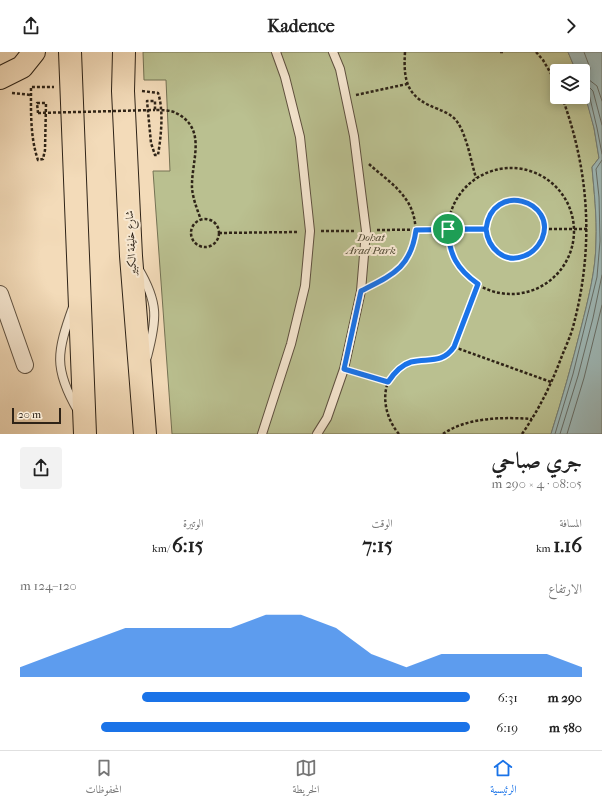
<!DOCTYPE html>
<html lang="ar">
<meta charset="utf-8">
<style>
:root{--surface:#fff;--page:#f2f2f2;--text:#222;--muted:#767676;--line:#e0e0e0;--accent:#1a73e8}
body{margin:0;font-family:"IM FELL French Canon",Amiri,serif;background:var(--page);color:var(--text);direction:rtl;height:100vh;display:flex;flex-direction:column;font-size:15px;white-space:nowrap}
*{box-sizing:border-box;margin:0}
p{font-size:13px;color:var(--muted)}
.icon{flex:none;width:22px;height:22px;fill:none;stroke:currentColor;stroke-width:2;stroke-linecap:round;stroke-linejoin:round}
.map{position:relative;height:382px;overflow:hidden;direction:ltr}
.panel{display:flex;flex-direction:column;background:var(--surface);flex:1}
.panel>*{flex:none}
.tools{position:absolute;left:550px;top:12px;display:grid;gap:8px}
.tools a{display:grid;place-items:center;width:40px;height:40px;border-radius:4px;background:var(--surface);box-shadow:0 2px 10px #0003;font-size:20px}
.scale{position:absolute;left:12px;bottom:10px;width:49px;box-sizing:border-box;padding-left:4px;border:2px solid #2e2317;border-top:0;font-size:11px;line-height:14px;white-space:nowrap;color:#2e2317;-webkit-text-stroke:3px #f7e8d2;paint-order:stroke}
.pin{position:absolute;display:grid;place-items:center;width:34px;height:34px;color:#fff;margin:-17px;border:2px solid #fff;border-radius:50%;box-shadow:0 1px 4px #0007}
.round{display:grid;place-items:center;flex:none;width:42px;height:42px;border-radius:4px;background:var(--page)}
.summary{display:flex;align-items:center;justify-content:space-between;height:68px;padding:0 20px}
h1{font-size:22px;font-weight:800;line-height:30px}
.figures{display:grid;grid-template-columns:repeat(3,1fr);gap:6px;height:68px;padding:4px 20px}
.figures div{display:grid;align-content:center}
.figures b{font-size:20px;font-weight:800}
.figures small{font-size:11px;font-weight:400}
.figures p{font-size:11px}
.chart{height:112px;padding:8px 20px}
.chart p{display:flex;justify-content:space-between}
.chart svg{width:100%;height:72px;margin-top:4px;fill:var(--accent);opacity:.7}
ul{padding:0 20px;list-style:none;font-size:13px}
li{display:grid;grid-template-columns:64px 48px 1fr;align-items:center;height:30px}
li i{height:10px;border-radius:5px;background:var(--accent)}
header{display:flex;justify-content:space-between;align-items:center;height:52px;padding:0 20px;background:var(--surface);font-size:18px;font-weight:800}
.menu{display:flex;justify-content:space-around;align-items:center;height:56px;border-top:1px solid var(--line);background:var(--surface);font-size:11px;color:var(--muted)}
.menu a{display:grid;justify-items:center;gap:2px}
.menu .active{color:var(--accent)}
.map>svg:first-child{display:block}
</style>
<header><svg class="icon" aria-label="forward" viewBox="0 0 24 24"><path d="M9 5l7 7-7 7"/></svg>Kadence<svg class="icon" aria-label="share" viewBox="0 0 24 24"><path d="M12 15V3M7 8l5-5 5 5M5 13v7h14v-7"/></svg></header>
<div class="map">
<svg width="602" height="382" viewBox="0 0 602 382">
<rect width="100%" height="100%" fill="#f3dbb9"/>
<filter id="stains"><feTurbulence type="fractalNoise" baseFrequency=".005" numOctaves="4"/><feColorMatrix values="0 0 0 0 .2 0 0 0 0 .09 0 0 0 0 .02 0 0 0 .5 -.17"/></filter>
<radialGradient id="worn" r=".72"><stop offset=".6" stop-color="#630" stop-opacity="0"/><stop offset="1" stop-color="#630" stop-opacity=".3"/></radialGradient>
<path fill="#bac090" stroke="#747254" d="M143 0H568L576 19H557V45H583V36L584 37 594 76 599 106 592 115C594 140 597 164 596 189 596 218 588 248 581 276 572 312 562 347 551 382H172L153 119H170L166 28H144Z"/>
<path fill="#9eb9b8" stroke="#717d78" d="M568 0H602V382H551C562 347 572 312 581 276 588 248 596 218 596 189 597 164 594 139 592 115L599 106 594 76 583 36V19H576Z"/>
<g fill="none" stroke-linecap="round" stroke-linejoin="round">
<g stroke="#666e68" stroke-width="1">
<polyline points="584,0 590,16 588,27 597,34 602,49"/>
<polyline points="583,33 589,35 593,39 602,73"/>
<polyline points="583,38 587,39 589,42 597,76 602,102"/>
<polyline points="555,382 573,322 597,225 600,189 599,145 596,117 602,108"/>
<polyline points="560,382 578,324 593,266 602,223"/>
<polyline points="567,382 584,326 602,253"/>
</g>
<defs>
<g id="service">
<path d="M138 216C159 251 157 267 147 305"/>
<path d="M73 255C57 300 53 316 78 359"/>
<polyline points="262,382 291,292 305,234 310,179 300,85 285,25 276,0"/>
<polyline points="317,382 327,366 344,317 361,239 366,179 354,84 340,17 333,0"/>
</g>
<polyline id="minor" points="0,242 25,313"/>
<g id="primary">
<polyline points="70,0 85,382"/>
<polyline points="124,0 123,39 131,204 145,382"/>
<polyline points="0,26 22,15 34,0"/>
</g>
</defs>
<use href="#service" stroke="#5f5140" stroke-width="10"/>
<use href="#minor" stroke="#5f5140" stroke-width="18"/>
<use href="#primary" stroke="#2e2317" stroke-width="24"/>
<g stroke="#2e2317" stroke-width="2.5" stroke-dasharray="3 2" stroke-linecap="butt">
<path d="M405 0C403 31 408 46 438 57 445 60 453 63 458 71 467 85 471 109 476 126"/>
<polyline points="500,0 504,0"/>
<polyline points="536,0 543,8 557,32"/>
<path d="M142 39 158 41C164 58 161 85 158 103H155L151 91 147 49H155V58C161 58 171 58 176 61 208 77 191 109 192 136 193 147 197 157 201 168"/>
<polyline points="12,41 31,43"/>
<polyline points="356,43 407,32"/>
<path d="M38 61 37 51H46L45 98 43 107 38 108C30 85 31 59 31 35H54"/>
<path d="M369 112C381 123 396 133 405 146 421 167 418 198 400 217 393 224 383 228 374 233"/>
<circle cx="511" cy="179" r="63"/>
<circle cx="515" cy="177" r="29"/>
<circle cx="205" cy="181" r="14"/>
<polyline points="544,177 587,177"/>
<polyline points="377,178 486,177"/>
<polyline points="321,179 354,179"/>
<polyline points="219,181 298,180"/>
<polyline points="454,295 551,330"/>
<polyline points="354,320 388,330"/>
<path d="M399 382C380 360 378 321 410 310 428 305 441 314 454 295L478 232"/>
<path d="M443 382C467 365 504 365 532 367"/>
<path d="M522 382C538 359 550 335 560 309 564 298 570 286 573 275 594 197 590 121 562 45"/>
</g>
<use href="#service" stroke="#f7e8d2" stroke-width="8"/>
<use href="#minor" stroke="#f7e8d2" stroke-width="16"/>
<use href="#primary" stroke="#f3dbb9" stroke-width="22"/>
<polyline stroke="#2e2317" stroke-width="2.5" stroke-dasharray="3 2" stroke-linecap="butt" points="38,61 155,58"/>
</g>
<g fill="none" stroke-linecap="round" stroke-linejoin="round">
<defs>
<path id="route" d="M448 177C449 203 457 217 478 232L454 295C442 312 429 306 411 310 401 313 394 321 388 330L344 317 361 239C392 223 411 216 416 178L486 177C492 128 558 149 542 187 538 195 533 201 524 204 504 212 488 196 486 177H448"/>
</defs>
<use href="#route" stroke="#fff" stroke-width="8"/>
<use href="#route" stroke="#1a73e8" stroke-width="5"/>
</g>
<g text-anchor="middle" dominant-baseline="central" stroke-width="4" stroke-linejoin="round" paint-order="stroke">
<g font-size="11" font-style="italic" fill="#514a35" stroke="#f7e8d2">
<text x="371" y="185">Dohat<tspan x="371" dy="13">Arad Park</tspan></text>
</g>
<g font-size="11" fill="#2e2317" stroke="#f7e8d2">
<text transform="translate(131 191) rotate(-93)">شارع خليفة الكبير</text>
</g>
</g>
<rect width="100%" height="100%" filter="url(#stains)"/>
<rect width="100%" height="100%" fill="url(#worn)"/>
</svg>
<div class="tools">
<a><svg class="icon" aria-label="layers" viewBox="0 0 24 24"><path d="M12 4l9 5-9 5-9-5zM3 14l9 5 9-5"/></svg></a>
</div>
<div class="scale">20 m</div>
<div class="pin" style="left:448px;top:177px;background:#1e9e55"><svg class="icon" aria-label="arrive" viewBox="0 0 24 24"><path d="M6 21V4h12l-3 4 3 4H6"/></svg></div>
</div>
<section class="panel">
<div class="summary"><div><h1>جري صباحي</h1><p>08:05 · 4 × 290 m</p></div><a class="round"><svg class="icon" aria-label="share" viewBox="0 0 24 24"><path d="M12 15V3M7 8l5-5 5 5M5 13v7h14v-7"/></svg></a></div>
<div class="figures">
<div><p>المسافة</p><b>1.16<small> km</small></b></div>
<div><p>الوقت</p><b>7:15</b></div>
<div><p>الوتيرة</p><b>6:15<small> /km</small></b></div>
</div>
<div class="chart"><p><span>الارتفاع</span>120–124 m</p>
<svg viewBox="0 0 160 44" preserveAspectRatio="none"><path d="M0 44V38L10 30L20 22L30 14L40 14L50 14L60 14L70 6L80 6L90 14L100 30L110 38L120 30L130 30L140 30L150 30L160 38V44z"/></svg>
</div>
<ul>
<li><b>290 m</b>6:31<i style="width:73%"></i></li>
<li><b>580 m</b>6:19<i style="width:82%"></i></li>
</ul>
</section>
<nav class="menu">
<a class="active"><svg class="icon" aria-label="home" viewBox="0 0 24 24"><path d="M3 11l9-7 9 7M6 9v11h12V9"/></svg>الرئيسية</a>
<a><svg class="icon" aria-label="map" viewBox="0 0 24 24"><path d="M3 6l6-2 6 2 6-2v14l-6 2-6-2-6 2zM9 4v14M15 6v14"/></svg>الخريطة</a>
<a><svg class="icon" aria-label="saved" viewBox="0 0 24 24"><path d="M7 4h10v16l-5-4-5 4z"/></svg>المحفوظات</a>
</nav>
